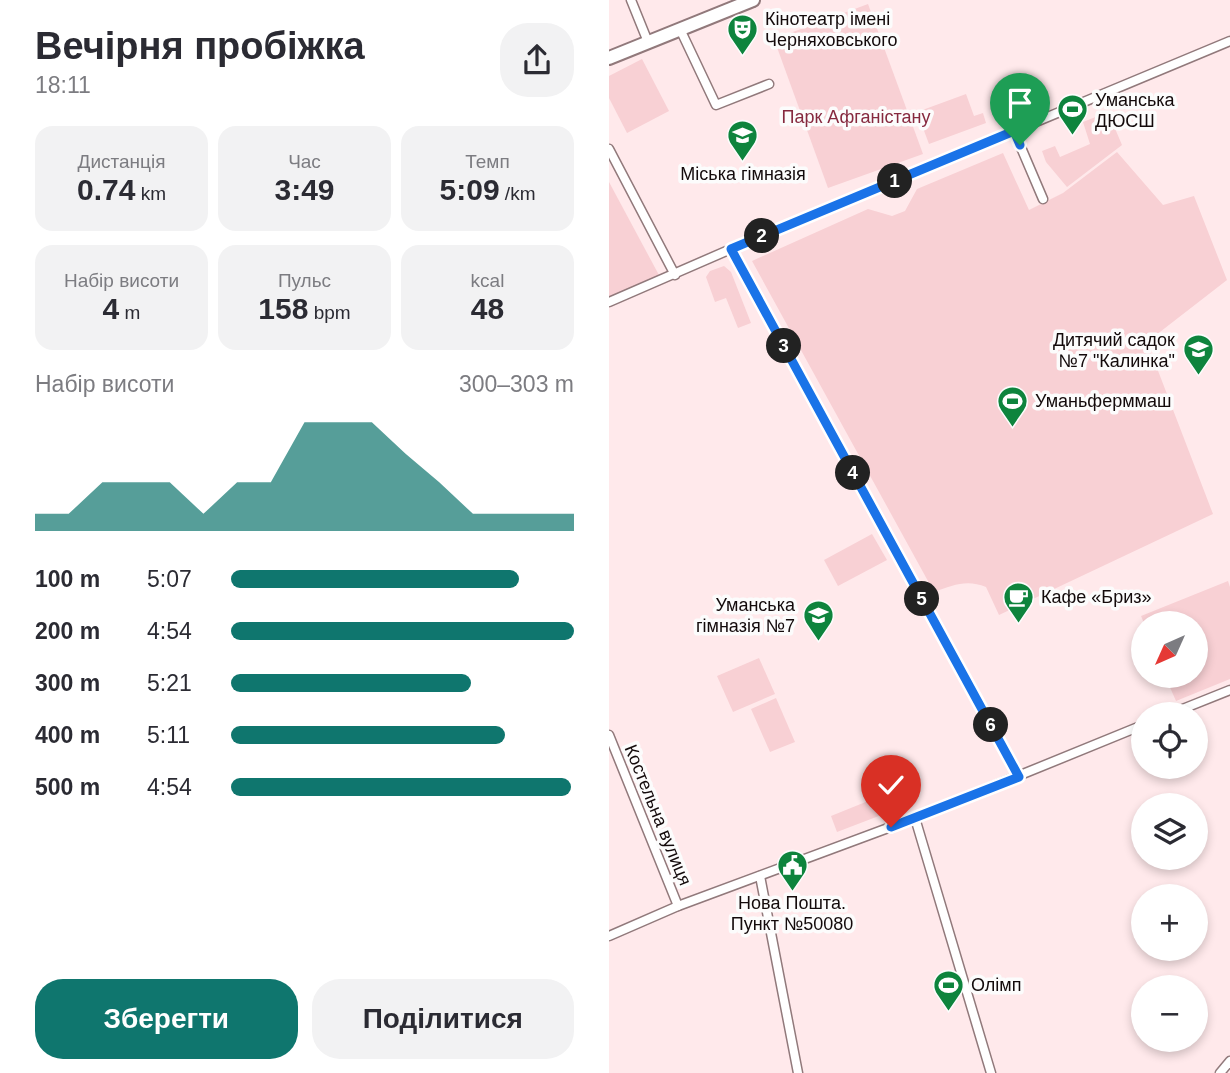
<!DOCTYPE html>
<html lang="uk">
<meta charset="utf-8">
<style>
:root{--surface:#fff;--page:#f2f2f3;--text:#2b2b33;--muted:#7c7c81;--accent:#0f766e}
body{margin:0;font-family:Arial,sans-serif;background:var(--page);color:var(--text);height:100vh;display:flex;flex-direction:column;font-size:26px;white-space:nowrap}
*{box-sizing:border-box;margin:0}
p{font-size:23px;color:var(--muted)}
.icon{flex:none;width:38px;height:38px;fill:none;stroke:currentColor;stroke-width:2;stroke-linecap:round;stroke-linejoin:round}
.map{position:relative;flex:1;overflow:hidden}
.side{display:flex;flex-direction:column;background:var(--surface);width:609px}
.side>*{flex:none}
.needle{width:46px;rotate:225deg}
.buttons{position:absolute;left:522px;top:611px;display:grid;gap:14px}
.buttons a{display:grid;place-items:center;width:77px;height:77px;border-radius:50%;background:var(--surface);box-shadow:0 4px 10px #0003;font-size:35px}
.pin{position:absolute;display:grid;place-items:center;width:60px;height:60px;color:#fff;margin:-72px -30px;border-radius:50% 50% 50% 0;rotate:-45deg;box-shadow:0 0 7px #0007}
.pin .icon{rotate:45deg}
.km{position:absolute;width:35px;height:35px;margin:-18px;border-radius:50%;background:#222;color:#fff;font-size:19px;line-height:35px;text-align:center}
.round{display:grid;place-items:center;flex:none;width:74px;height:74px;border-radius:28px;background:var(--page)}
.headline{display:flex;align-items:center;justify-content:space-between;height:119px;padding:0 35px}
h1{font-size:38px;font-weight:600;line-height:52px}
.metrics{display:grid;grid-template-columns:repeat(3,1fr);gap:10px;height:119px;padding:7px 35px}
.metrics div{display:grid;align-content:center;border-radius:18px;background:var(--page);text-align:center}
.metrics b{font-size:30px;font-weight:600}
.metrics small{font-size:19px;font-weight:400}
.metrics p{font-size:19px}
.chart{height:196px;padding:14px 35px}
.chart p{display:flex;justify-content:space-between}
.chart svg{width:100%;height:126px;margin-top:7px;fill:var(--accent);opacity:.7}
.primary-button{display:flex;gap:14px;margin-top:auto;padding:14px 35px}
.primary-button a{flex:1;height:80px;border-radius:28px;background:var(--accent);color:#fff;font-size:28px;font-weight:600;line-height:80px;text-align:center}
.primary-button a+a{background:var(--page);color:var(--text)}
ul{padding:0 35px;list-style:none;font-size:23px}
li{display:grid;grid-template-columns:112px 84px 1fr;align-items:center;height:52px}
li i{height:18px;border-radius:9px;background:var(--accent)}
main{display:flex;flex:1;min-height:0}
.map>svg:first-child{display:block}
</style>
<main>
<section class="side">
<div class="headline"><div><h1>Вечірня пробіжка</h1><p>18:11</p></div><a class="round"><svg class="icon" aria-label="share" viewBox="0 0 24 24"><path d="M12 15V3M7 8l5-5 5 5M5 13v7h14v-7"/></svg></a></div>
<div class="metrics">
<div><p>Дистанція</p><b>0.74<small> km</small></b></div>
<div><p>Час</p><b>3:49</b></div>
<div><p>Темп</p><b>5:09<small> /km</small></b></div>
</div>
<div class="metrics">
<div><p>Набір висоти</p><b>4<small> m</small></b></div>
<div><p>Пульс</p><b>158<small> bpm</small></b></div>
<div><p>kcal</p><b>48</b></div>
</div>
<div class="chart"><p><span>Набір висоти</span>300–303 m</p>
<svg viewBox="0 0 160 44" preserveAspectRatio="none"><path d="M0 44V38L10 38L20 27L30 27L40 27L50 38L60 27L70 27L80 6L90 6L100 6L110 17L120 27L130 38L140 38L150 38L160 38V44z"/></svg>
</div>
<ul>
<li><b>100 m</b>5:07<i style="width:84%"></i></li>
<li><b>200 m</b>4:54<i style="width:100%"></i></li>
<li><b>300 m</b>5:21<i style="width:70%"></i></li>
<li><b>400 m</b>5:11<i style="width:80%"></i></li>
<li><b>500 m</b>4:54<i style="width:99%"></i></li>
</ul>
<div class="primary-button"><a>Зберегти</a><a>Поділитися</a></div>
</section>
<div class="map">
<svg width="621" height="1073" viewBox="0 0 621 1073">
<rect width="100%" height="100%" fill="#ffe9eb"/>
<g fill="#f8d0d4">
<polygon points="259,4 314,154 219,188 165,39"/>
<polygon points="33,59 60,111 18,133 0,98 0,76"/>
<polygon points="357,94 365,116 374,113 377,123 320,144 308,112"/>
<polygon points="499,112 513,145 458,187 437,162 433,151 446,146 451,157 481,144 474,122"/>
<path d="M508 152 554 205 585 196 618 280 538 342 604 514 390 615 377 587C358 579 344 585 325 592L143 261 259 209 283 216 296 211 308 189 394 153 420 210 454 193Z"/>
<polygon points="0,182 51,277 0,298"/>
<polygon points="115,266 122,272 142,323 129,328 117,298 106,302 97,277 101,271"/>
<polygon points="263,534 278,560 229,586 215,560"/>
<polygon points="619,581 621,587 621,679 567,701 556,676 586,676 586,623 535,623 532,616"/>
<polygon points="150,658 166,694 124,712 108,676"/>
<polygon points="167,698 186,742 161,752 142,709"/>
<polygon points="269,797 275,814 228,832 222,816"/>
</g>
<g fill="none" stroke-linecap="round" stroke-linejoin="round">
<defs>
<g id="minor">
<polyline points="22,0 39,42"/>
<polyline points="71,29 107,105 160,84"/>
<polyline points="405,131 434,199"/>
<polyline points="0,149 66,275"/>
<polyline points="122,249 410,777"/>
<polyline points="0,302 122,249 621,41"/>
<polyline points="561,714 621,690"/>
<polyline points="0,735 69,906"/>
<polyline points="306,818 382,1073"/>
<polyline points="151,876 189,1073"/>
<polyline points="0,936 69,906 306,818 534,725"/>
<polyline points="611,1073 621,1061"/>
</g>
<polyline id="secondary" points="0,58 144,0"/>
</defs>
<use href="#minor" stroke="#91797b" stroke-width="11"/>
<use href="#secondary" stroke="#91797b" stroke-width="16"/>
<use href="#minor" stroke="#fff" stroke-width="8"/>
<use href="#secondary" stroke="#fff" stroke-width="12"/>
</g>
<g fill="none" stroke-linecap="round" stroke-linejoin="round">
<defs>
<polyline id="route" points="282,827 410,777 122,249 405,131 411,145"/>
</defs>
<use href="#route" stroke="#fff" stroke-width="14"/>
<use href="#route" stroke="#1a73e8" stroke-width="9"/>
</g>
<defs>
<symbol id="theatre-pin" viewBox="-11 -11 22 30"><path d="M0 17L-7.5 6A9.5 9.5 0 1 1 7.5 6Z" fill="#0e843d" stroke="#fcfcfc"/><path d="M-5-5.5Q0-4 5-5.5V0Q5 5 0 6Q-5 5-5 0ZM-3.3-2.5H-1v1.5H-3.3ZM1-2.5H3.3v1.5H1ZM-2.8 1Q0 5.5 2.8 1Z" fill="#fff"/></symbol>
<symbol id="stadium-pin" viewBox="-11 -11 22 30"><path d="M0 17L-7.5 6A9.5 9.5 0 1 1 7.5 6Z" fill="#0e843d" stroke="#fcfcfc"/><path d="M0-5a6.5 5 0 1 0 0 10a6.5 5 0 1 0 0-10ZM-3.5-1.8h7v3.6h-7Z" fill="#fff"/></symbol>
<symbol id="school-pin" viewBox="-11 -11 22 30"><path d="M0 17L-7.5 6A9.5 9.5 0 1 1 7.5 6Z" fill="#0e843d" stroke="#fcfcfc"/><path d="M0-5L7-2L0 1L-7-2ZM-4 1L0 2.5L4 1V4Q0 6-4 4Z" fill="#fff"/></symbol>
<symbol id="cafe-pin" viewBox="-11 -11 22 30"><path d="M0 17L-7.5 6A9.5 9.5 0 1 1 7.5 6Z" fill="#0e843d" stroke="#fcfcfc"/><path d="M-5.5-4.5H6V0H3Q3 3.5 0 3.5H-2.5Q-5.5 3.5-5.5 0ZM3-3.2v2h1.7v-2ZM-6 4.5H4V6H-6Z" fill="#fff"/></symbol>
<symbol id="civic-pin" viewBox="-11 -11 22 30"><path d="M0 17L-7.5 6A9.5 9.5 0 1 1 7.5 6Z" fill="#0e843d" stroke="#fcfcfc"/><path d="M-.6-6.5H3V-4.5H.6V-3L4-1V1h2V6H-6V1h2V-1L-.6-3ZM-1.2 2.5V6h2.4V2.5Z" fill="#fff"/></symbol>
</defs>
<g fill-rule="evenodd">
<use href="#theatre-pin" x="116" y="12" width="35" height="47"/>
<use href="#stadium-pin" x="446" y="92" width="35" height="47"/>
<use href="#school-pin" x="116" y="118" width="35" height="47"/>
<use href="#school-pin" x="572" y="332" width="35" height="47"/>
<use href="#stadium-pin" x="386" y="384" width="35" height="47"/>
<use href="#cafe-pin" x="392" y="580" width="35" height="47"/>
<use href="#school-pin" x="192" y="598" width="35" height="47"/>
<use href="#civic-pin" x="166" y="848" width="35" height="47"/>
<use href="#stadium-pin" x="322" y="968" width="35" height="47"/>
</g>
<g text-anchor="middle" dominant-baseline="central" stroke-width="7" stroke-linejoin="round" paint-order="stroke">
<g font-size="18" fill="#130a0b" stroke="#fcfcfc" text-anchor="start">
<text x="156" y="19">Кінотеатр імені<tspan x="156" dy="21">Черняховського</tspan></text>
<text x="486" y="100">Уманська<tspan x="486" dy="21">ДЮСШ</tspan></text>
<text x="134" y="174" text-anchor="middle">Міська гімназія</text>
<text x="566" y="340" text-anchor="end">Дитячий садок<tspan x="566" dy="21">№7 "Калинка"</tspan></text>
<text x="426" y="401">Уманьферммаш</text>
<text x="432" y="597">Кафе «Бриз»</text>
<text x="186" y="605" text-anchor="end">Уманська<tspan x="186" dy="21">гімназія №7</tspan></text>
<text x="183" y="903" text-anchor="middle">Нова Пошта.<tspan x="183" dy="21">Пункт №50080</tspan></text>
<text x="362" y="985">Олімп</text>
</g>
<g font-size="18" fill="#86293f" stroke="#fcfcfc">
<text x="247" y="117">Парк Афганістану</text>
</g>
<g font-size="18" fill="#130a0b" stroke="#fcfcfc">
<text transform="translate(49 815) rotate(68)">Костельна вулиця</text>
</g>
</g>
</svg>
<div class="buttons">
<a><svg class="needle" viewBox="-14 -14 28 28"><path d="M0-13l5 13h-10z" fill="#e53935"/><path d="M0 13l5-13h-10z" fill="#7c7c81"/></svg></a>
<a><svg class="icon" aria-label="locate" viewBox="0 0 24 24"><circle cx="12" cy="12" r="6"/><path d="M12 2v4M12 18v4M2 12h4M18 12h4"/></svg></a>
<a><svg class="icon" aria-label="layers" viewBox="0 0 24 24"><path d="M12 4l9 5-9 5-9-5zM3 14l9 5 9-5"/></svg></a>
<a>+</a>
<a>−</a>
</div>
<div class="pin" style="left:411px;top:145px;background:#1e9e55"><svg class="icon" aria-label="arrive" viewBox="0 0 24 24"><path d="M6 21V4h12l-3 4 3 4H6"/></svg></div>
<div class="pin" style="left:282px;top:827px;background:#d93025"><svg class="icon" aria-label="check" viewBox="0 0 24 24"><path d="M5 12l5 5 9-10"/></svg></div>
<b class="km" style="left:286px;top:181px">1</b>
<b class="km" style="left:153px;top:236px">2</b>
<b class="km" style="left:175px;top:346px">3</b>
<b class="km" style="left:244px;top:473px">4</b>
<b class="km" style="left:313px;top:599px">5</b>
<b class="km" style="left:382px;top:725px">6</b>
</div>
</main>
